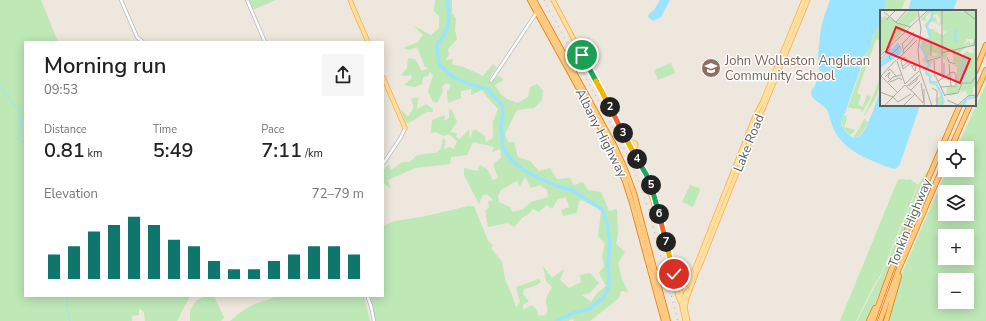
<!DOCTYPE html>
<meta charset="utf-8">
<style>
:root{--surface:#fff;--page:#f6f6f6;--text:#222;--muted:#767676;--accent:#0f766e}
body{margin:0;font-family:"Nunito Sans",sans-serif;background:var(--page);color:var(--text);height:100vh;display:flex;flex-direction:column;font-size:15px;white-space:nowrap}
*{box-sizing:border-box;margin:0}
p{font-size:13px;color:var(--muted)}
.icon{flex:none;width:22px;height:22px;fill:none;stroke:currentColor;stroke-width:2;stroke-linecap:round;stroke-linejoin:round}
.map{position:relative;flex:1;overflow:hidden}
.panel{position:absolute;left:24px;top:41px;width:360px;height:256px;display:flex;flex-direction:column;background:var(--surface);border-radius:0px;box-shadow:0 2px 10px #0003}
.panel>*{flex:none}
.tools{position:absolute;left:938px;top:141px;display:grid;gap:8px}
.tools a{display:grid;place-items:center;width:36px;height:36px;border-radius:0px;background:var(--surface);box-shadow:0 2px 10px #0003;font-size:20px}
.pin{position:absolute;display:grid;place-items:center;width:34px;height:34px;color:#fff;margin:-17px;border:2px solid #fff;border-radius:50%;box-shadow:0 1px 4px #0007}
.km{position:absolute;width:20px;height:20px;margin:-10px;border-radius:50%;background:#222;color:#fff;font-size:11px;line-height:20px;text-align:center}
.round{display:grid;place-items:center;flex:none;width:42px;height:42px;border-radius:0px;background:var(--page)}
.overview{display:flex;align-items:center;justify-content:space-between;height:68px;padding:0 20px}
h1{font-size:22px;font-weight:600;line-height:30px}
.stats{display:grid;grid-template-columns:repeat(3,1fr);gap:6px;height:68px;padding:4px 20px}
.stats div{display:grid;align-content:center}
.stats b{font-size:20px;font-weight:600}
.stats small{font-size:11px;font-weight:400}
.stats p{font-size:11px}
.chart{height:112px;padding:8px 20px}
.chart p{display:flex;justify-content:space-between}
.chart svg{width:100%;height:72px;margin-top:4px;stroke:var(--accent);stroke-width:6}
.map>svg:first-child{display:block}
</style>
<div class="map">
<svg width="986" height="321" viewBox="0 0 986 321">
<rect width="100%" height="100%" fill="#ede7dd"/>
<g fill="#bee8b6" fill-rule="evenodd">
<polygon points="0,0 41,0 58,42 25,42 25,296 190,296 177,321 145,321 144,312 139,308 139,315 132,316 132,321 0,321"/>
<polygon points="249,0 276,0 253,10"/>
<path d="M435 0H452V13L456 19 455 30 457 39 448 49 449 54 446 60 453 59 452 64 466 68 483 76 493 64 497 68 492 73 489 81 499 76 504 80 495 85C502 97 505 99 518 103L528 97 530 87 537 84 543 90 542 100 534 108 517 110 505 134 508 142H514L518 157 530 161 539 171 550 168 557 179 570 178 574 185 583 182 588 190 601 192 609 211 617 209 618 235 616 244 625 252 618 263 622 279 628 292 621 291 619 298 590 321H574L573 319 568 321H375L369 296H383V226L394 221 422 217 468 206H474L488 241 493 245 491 248 502 262 505 279 512 295 516 307 520 302 516 287 539 279 541 282 535 286 524 289 523 294 529 301 523 305V310L532 305 537 310 539 316 546 315C549 306 546 307 546 301 546 296 550 291 552 287L546 281 543 266 552 278 564 269 560 280 569 288 581 282 580 275 590 273 599 283 590 293 582 295 591 302 597 293 606 286 599 273 604 266 602 256 605 244 598 236 601 212 597 208 582 200 579 201 577 213 563 216 561 210 569 207 566 197 558 199 552 209 547 205 539 212 532 209 530 213 522 218 514 227 508 223 488 227 485 211 489 207 488 201 493 200 487 194 483 195 479 204 464 175V168L477 171 480 165 487 169 493 180 498 178 493 164 501 158 500 149 492 152 494 147 473 142 467 155 451 157 450 164 415 168 388 180 391 189 383 183V170L389 164 391 170 402 162H410L416 156 423 154 436 153 441 148 443 138 446 141 444 149 450 147 454 149 457 141 449 134 444 136 436 132 431 133 432 120 445 115 444 121 449 118V109L452 110 457 122 450 132 457 133 456 137 460 139 469 129 470 139 473 130H476L485 136 486 142 493 138V122L498 109 488 98 482 90 471 95V89L461 91V98L448 103 447 92 451 85 446 83 442 87 443 91 437 103 433 102 428 92 433 75 430 72 428 76 423 77 422 84 415 87 404 85 412 78 411 75 406 76 401 75 407 68 408 58 415 59 422 71 429 68 425 67 417 47 409 50 403 48 418 42 423 35 414 26 431 35 439 28V16L434 11ZM525 177 531 188 540 185 547 190 548 197 531 202 523 209 512 212 510 207 499 202 498 195 501 190 517 181 520 186Z"/>
<polygon points="886,0 905,0 901,11 884,11"/>
<polygon points="881,22 881,41 876,39 857,93 861,95 858,105 864,107 863,106 867,95 871,97 863,111 861,112 862,110 855,108 854,109 848,107 868,50 871,45 872,37"/>
<polygon points="671,63 675,73 658,80 654,70"/>
<path d="M881 75C881 92 873 104 863 117L874 94Z"/>
<path d="M986 84V321H887L903 271 947 170H967V148H957ZM945 192H967V214H945ZM945 236H967V258H945ZM945 280H967V302H945Z"/>
<polygon points="418,97 417,109 426,104 433,109 433,112 426,112 414,120 406,124 401,111 401,109 408,117 414,107 411,99"/>
<path d="M844 115 847 116 846 118 847 119 844 127 855 130 854 132 850 135C843 128 839 124 844 115Z"/>
<path d="M864 119H865L866 121 868 122C864 129 862 137 853 138L860 127Z"/>
<polygon points="928,170 929,172 909,218 870,316 868,321 857,321 873,290 881,276 920,182"/>
<polygon points="903,179 908,180 910,179 918,185 898,232 882,272 872,289 856,321 840,321 897,182 898,180"/>
<polygon points="690,185 699,188 700,190 693,207 682,202"/>
<polygon points="206,296 214,296 224,318 221,321 190,321 190,310 197,300"/>
<path d="M277 296H364L370 321H230C237 314 246 308 255 304 262 301 270 300 277 296Z"/>
</g>
<g fill="#9be4ff">
<polygon points="660,0 670,0 661,17 653,21 648,17 649,14 654,10"/>
<path d="M830 0H886L884 11H881V22L872 37 871 45 865 55 845 113C843 116 842 119 841 122 841 127 848 135 852 137 855 139 859 137 861 135 867 130 878 98 881 88V105H920L900 164 896 169C889 168 882 165 875 162 858 155 843 147 834 130 831 124 830 116 827 110 822 102 808 100 812 89L815 86 816 82 820 76 818 57 820 35 822 23Z"/>
<polygon points="911,0 957,0 953,11 908,11"/>
</g>
<g fill="none" stroke-linecap="round" stroke-linejoin="round">
<g stroke="#9be4ff" stroke-width="1">
<polyline points="0,86 18,110 20,115 21,126 18,139 20,141 25,142"/>
<polyline points="67,296 67,309 70,321"/>
</g>
<path stroke="#9be4ff" stroke-width="3.5" d="M447 0C449 10 450 27 444 35 442 38 439 41 437 45L439 64 453 77 469 84 487 89 502 105 503 112 501 127 503 148 509 157 522 169 533 175 554 185 572 190 602 209 607 223 610 241 608 264 609 280 608 289 603 298 589 309 573 313 557 321"/>
<defs>
<g id="minor">
<polyline points="121,0 137,37 143,42"/>
<polyline points="247,0 265,42"/>
<polyline points="491,81 537,12"/>
<polyline points="383,164 401,137 405,128"/>
<polyline points="368,298 371,306 374,321"/>
</g>
<g id="major">
<polyline points="350,0 368,42"/>
<polyline points="553,0 630,145"/>
<polyline points="383,77 405,128"/>
<circle cx="633" cy="145" r="3"/>
<path d="M632 148C637 161 646 173 651 187L675 275 678 279 683 283"/>
<polyline points="650,192 655,208"/>
<polyline points="676,276 682,279 689,277"/>
<polyline points="674,279 678,296 680,301"/>
<polyline points="675,279 679,287"/>
<polyline points="684,283 689,279 694,271 755,116 762,103 804,0"/>
<polyline points="688,285 699,268 742,160 808,0"/>
<polyline points="681,291 681,302 685,321"/>
<path d="M687 291C681 300 686 311 688 321"/>
<polyline points="685,307 687,298 696,274"/>
</g>
<g id="highway">
<polyline points="530,0 606,138 625,181 632,203 664,321"/>
<polyline points="534,0 614,145 625,169 634,193 668,321"/>
<polyline points="975,72 986,45"/>
<polyline points="975,95 986,70"/>
<polyline points="951,148 970,105"/>
<polyline points="869,321 875,308"/>
<path d="M873 321C898 247 929 176 960 105"/>
<polyline points="880,321 898,271 945,162"/>
<polyline points="886,321 899,276"/>
</g>
</defs>
<use href="#minor" stroke="#b4b8bd" stroke-width="4"/>
<use href="#major" stroke="#ffac44" stroke-width="5"/>
<use href="#highway" stroke="#ea7a00" stroke-width="6"/>
<use href="#minor" stroke="#fff" stroke-width="2.5"/>
<use href="#major" stroke="#ffe0a0" stroke-width="3.5"/>
<use href="#highway" stroke="#ffcb82" stroke-width="4.5"/>
<polyline stroke="#b1b2b2" stroke-width="1" stroke-dasharray="1 5" stroke-linecap="butt" points="544,0 628,156 642,189 647,204 678,321"/>
</g>
<g fill="none" stroke-linecap="round" stroke-linejoin="round">
<defs>
<polyline id="split-1" points="582,55 596,81"/>
<polyline id="split-2" points="596,81 610,107"/>
<polyline id="split-3" points="610,107 623,133"/>
<polyline id="split-4" points="623,133 637,159"/>
<polyline id="split-5" points="637,159 646,174 651,185"/>
<polyline id="split-6" points="651,185 659,214"/>
<polyline id="split-7" points="659,214 666,242"/>
<polyline id="split-8" points="666,242 674,274"/>
</defs>
<use href="#split-1" stroke="#fff" stroke-width="8"/>
<use href="#split-2" stroke="#fff" stroke-width="8"/>
<use href="#split-3" stroke="#fff" stroke-width="8"/>
<use href="#split-4" stroke="#fff" stroke-width="8"/>
<use href="#split-5" stroke="#fff" stroke-width="8"/>
<use href="#split-6" stroke="#fff" stroke-width="8"/>
<use href="#split-7" stroke="#fff" stroke-width="8"/>
<use href="#split-8" stroke="#fff" stroke-width="8"/>
<use href="#split-1" stroke="#22a559" stroke-width="5"/>
<use href="#split-2" stroke="#f5b400" stroke-width="5"/>
<use href="#split-3" stroke="#f0652b" stroke-width="5"/>
<use href="#split-4" stroke="#f5b400" stroke-width="5"/>
<use href="#split-5" stroke="#22a559" stroke-width="5"/>
<use href="#split-6" stroke="#22a559" stroke-width="5"/>
<use href="#split-7" stroke="#f0652b" stroke-width="5"/>
<use href="#split-8" stroke="#f5b400" stroke-width="5"/>
</g>
<defs>
<symbol id="school-disc" viewBox="-11 -11 22 22"><circle r="9.5" fill="#8d6e63" stroke="#fff"/><path d="M0-5L7-2L0 1L-7-2ZM-4 1L0 2.5L4 1V4Q0 6-4 4Z" fill="#fff"/></symbol>
</defs>
<g fill-rule="evenodd">
<use href="#school-disc" x="700" y="57" width="22" height="22"/>
</g>
<g text-anchor="middle" dominant-baseline="central" stroke-width="3" stroke-linejoin="round" paint-order="stroke">
<g font-size="13" fill="#785e54" stroke="#fff" text-anchor="start">
<text x="725" y="61">John Wollaston Anglican<tspan x="725" dy="15">Community School</tspan></text>
</g>
<g font-size="13" fill="#575d61" stroke="#fff">
<text transform="translate(601 133) rotate(63)">Albany Highway</text>
<text transform="translate(749 143) rotate(-68)">Lake Road</text>
<text transform="translate(910 223) rotate(-68)">Tonkin Highway</text>
</g>
</g>
<g transform="translate(880 10)">
<rect width="96" height="96" fill="#ede7dd"/>
<path d="M29 0H37L38 6 28 16 17 12ZM48 0 86 2 83 0H96V29H87L83 35 89 31 90 33 96 31V37L87 35 79 44 85 46 86 41 92 44 94 42 93 38 96 39V76L93 77V85L89 87 96 88 87 89 85 96 79 95 89 87 85 80 82 83 80 79 78 83 70 86 65 82H67V76H77V57L68 53 62 46 46 49 53 51 46 63 52 65 50 71H58L57 76 61 78 59 79 65 91 63 96 57 94 55 89 61 86 56 75 50 74 49 67 45 64 48 54 42 50 46 46 40 38 42 31 49 28V22L44 15 50 9 51 2 46 6 45 9 48 11 41 10ZM57 4 61 10 58 15 63 14V21L67 22 63 25 54 21 56 19H49L47 15 53 11 57 14 56 6 55 9 52 5ZM51 41 59 45 73 41V52L77 53V55L70 54 65 48 69 43 49 47ZM0 6 3 8 4 6 28 16 0 45Z" fill="#bee8b6" fill-rule="evenodd"/>
<path d="M18 32 22 40 19 45 0 58V52Z" fill="#9be4ff"/>
<path fill="none" stroke="#9be4ff" stroke-width="2" d="M52 0V7L47 16 50 28 49 31 44 32 42 38 49 54 46 62 50 66V72L56 74 62 85V96M76 19 75 29 78 32M85 43 82 60 86 71M83 96 86 89 96 87"/>
<path fill="none" stroke="#acaca7" stroke-width="1" d="M38 0 41 19 38 40 40 61 52 96M83 0 96 10M4 2 17 13 31 17M6 10 15 1M16 12 26 1M51 32V46M24 39 37 25M24 43 22 34 34 22M61 43 95 35 94 30 96 28M0 46 48 0M67 47 69 52 76 54M0 50 10 39M11 50 9 47 20 36M17 50 37 30M54 50 55 67M17 51 25 74M47 51 61 47M64 53V67M69 54 71 76M31 55 35 61 36 55 32 56M23 56 28 52 24 47 21 51 23 59M23 59 32 52 34 55M8 61 10 59 16 66M1 66 18 83M0 67 16 50M5 67 10 62 8 67 10 69M56 67 65 86M62 69V0M58 71 70 64M10 72 19 68 22 70M7 73 13 67 21 65M41 73 44 92M25 74 39 61M25 75 35 84M27 76 40 65M29 76 37 70V67M61 77 76 76V65L74 62 69 63M52 78 57 81V95M44 79V96M31 80 40 71M0 82 13 87M35 84 43 93M64 85 78 83 82 73H91L96 66M13 87 18 92 31 84M67 90 78 95 88 86 96 85M4 96 25 75M23 96 35 84"/>
<path fill="#fb1529" fill-opacity="0.15" stroke="#fb1529" stroke-width="2" d="M16 17 90 49 80 73 6 42Z"/>
<rect width="96" height="96" fill="none" stroke="#575d61" stroke-width="2"/>
</g>
</svg>
<div class="tools">
<a><svg class="icon" aria-label="locate" viewBox="0 0 24 24"><circle cx="12" cy="12" r="6"/><path d="M12 2v4M12 18v4M2 12h4M18 12h4"/></svg></a>
<a><svg class="icon" aria-label="layers" viewBox="0 0 24 24"><path d="M12 4l9 5-9 5-9-5zM3 14l9 5 9-5"/></svg></a>
<a>+</a>
<a>−</a>
</div>
<div class="pin" style="left:582px;top:55px;background:#1e9e55"><svg class="icon" aria-label="arrive" viewBox="0 0 24 24"><path d="M6 21V4h12l-3 4 3 4H6"/></svg></div>
<div class="pin" style="left:674px;top:274px;background:#d93025"><svg class="icon" aria-label="check" viewBox="0 0 24 24"><path d="M5 12l5 5 9-10"/></svg></div>
<b class="km" style="left:610px;top:107px">2</b>
<b class="km" style="left:623px;top:133px">3</b>
<b class="km" style="left:637px;top:159px">4</b>
<b class="km" style="left:651px;top:185px">5</b>
<b class="km" style="left:659px;top:214px">6</b>
<b class="km" style="left:666px;top:242px">7</b>
<section class="panel">
<div class="overview"><div><h1>Morning run</h1><p>09:53</p></div><a class="round"><svg class="icon" aria-label="share" viewBox="0 0 24 24"><path d="M12 15V3M7 8l5-5 5 5M5 13v7h14v-7"/></svg></a></div>
<div class="stats">
<div><p>Distance</p><b>0.81<small> km</small></b></div>
<div><p>Time</p><b>5:49</b></div>
<div><p>Pace</p><b>7:11<small> /km</small></b></div>
</div>
<div class="chart"><p><span>Elevation</span>72–79 m</p>
<svg viewBox="0 0 160 44" preserveAspectRatio="none"><path d="M5 44V29M15 44V24M25 44V15M35 44V11M45 44V6M55 44V11M65 44V20M75 44V24M85 44V33M95 44V38M105 44V38M115 44V33M125 44V29M135 44V24M145 44V24M155 44V29"/></svg>
</div>
</section>
</div>
